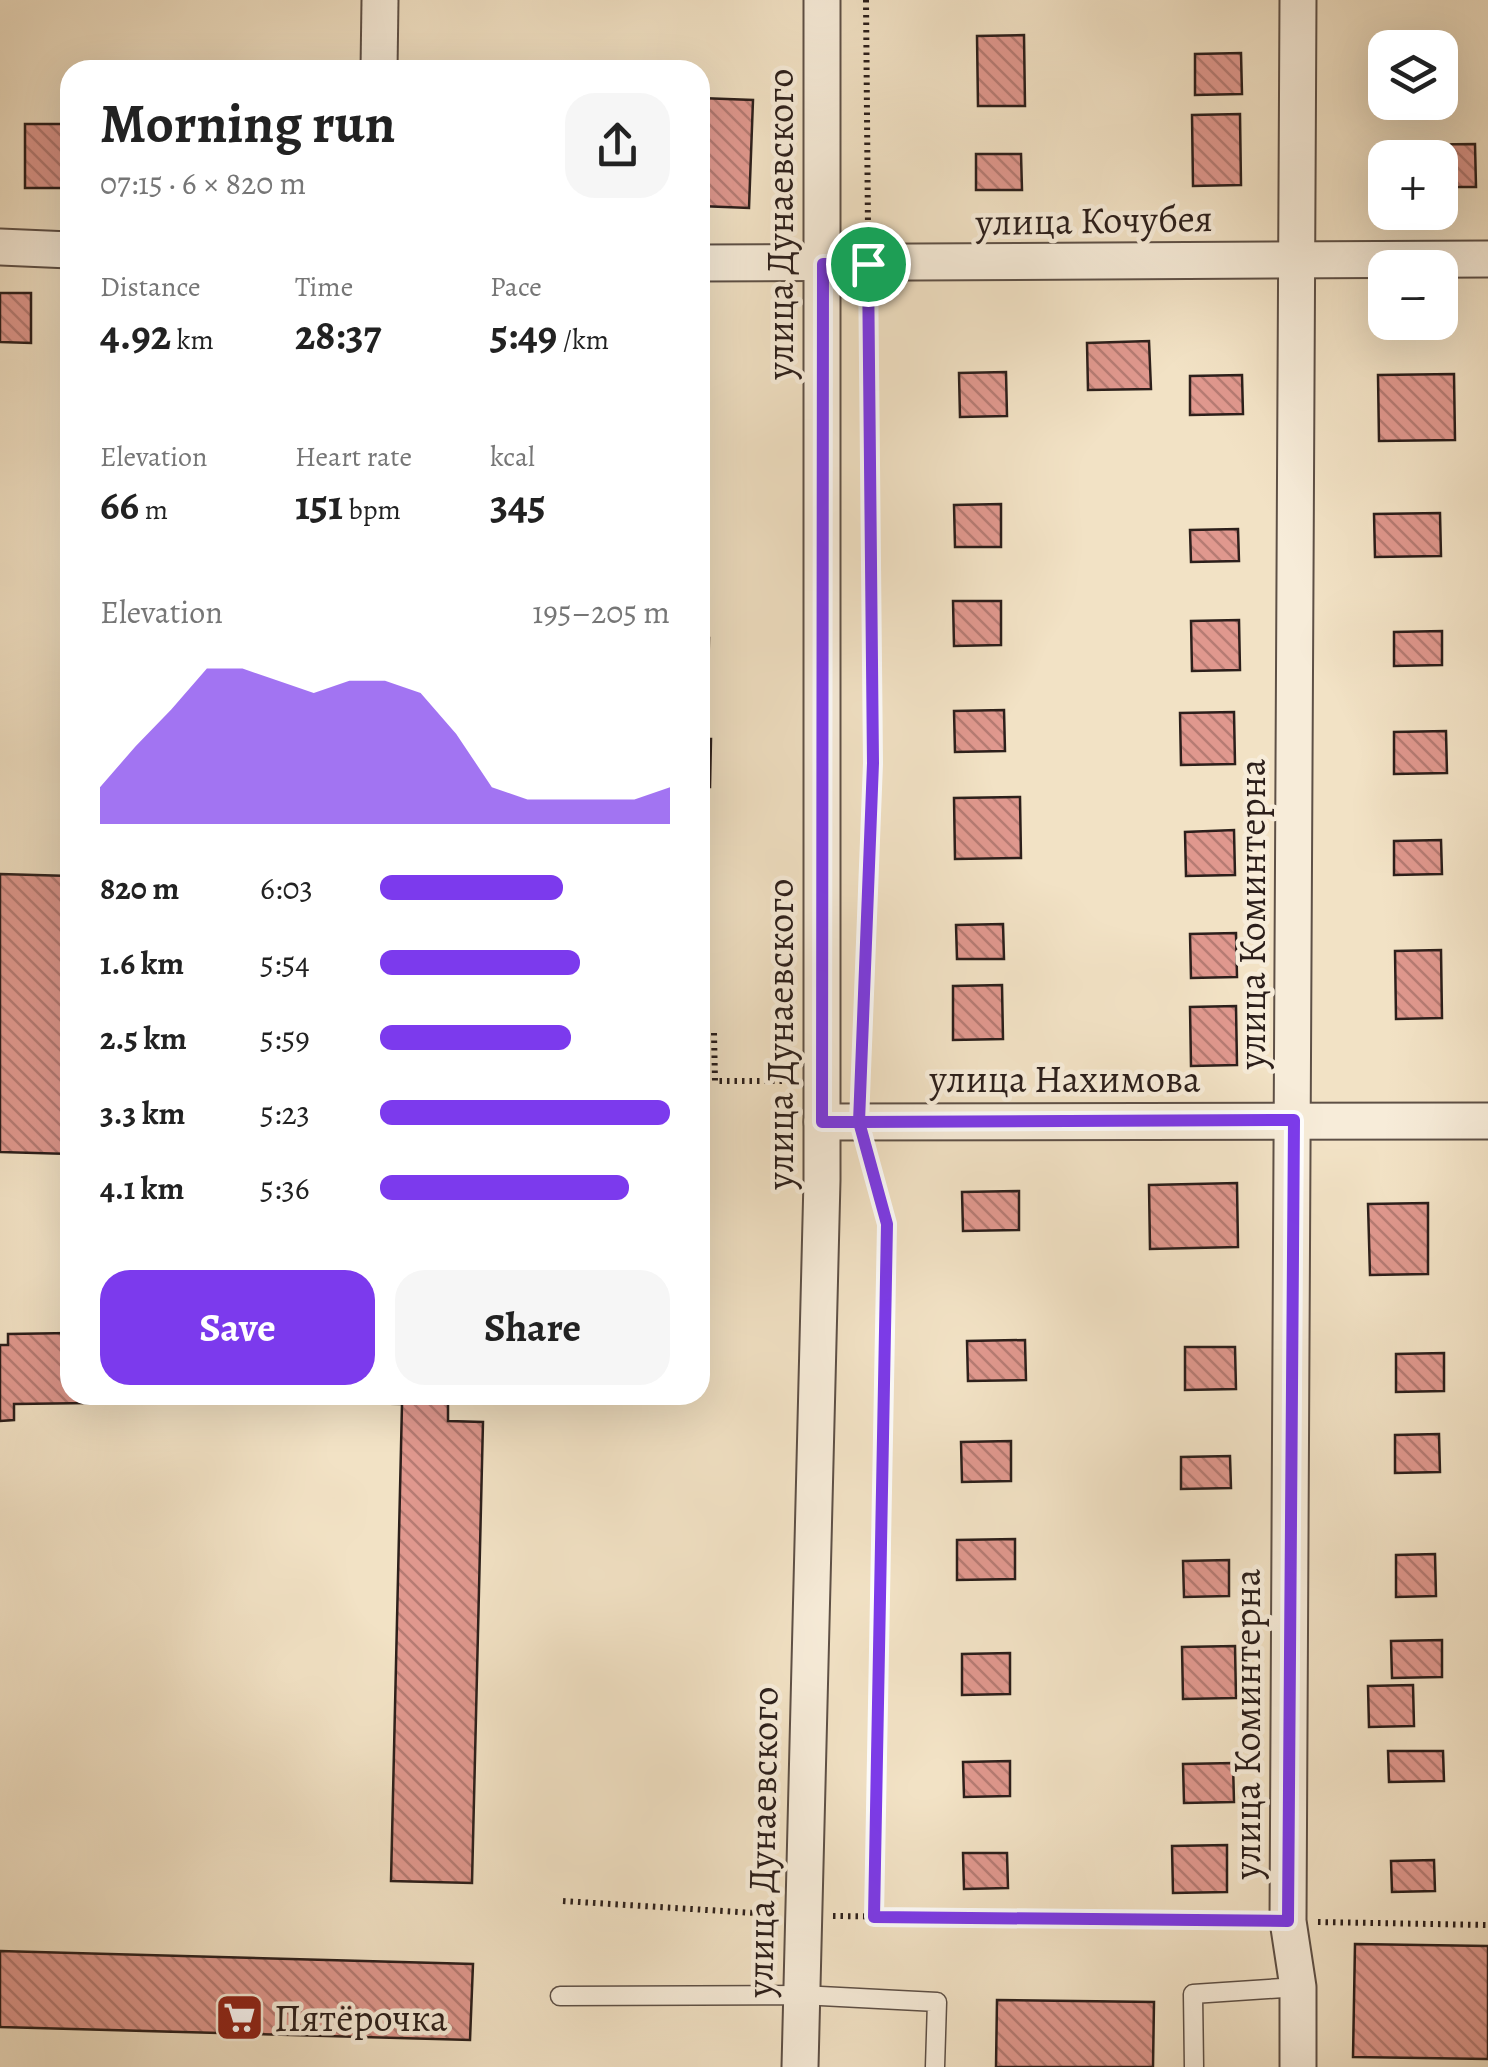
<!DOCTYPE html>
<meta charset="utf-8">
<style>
:root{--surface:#fff;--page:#f6f6f6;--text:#222;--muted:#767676;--accent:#7c3aed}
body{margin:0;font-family:Alegreya,serif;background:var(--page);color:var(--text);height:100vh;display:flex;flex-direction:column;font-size:38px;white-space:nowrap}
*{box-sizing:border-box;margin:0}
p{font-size:32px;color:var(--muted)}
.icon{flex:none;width:55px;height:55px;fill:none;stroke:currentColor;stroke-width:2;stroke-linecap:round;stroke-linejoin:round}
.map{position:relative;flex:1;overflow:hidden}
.side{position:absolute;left:60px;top:60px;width:650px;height:1345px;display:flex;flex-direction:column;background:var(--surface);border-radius:30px;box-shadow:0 10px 40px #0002}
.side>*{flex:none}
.buttons{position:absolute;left:1368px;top:30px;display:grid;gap:20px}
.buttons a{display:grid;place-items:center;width:90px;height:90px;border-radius:20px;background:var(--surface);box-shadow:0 10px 40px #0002;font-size:50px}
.pin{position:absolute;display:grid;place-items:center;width:85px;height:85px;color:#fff;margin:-42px;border:5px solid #fff;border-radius:50%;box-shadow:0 2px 10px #0007}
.round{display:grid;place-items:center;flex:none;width:105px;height:105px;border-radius:30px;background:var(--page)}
.overview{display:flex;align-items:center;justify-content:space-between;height:170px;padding:0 40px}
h1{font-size:55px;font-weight:600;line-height:75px}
.metrics{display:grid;grid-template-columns:repeat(3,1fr);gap:15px;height:170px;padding:10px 40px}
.metrics div{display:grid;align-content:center}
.metrics b{font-size:42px;font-weight:600}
.metrics small{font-size:28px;font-weight:400}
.metrics p{font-size:28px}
.chart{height:280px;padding:20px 40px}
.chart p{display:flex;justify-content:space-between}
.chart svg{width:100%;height:180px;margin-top:10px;fill:var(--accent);opacity:.7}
.action{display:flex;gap:20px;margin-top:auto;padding:20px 40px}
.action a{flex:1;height:115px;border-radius:30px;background:var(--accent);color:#fff;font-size:40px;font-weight:600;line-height:115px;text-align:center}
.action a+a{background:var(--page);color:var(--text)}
ul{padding:0 40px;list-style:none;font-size:32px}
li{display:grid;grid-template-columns:160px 120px 1fr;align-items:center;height:75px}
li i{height:25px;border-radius:12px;background:var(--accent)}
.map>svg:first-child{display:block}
</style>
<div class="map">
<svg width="1488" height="2067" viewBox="0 0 1488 2067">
<defs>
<pattern id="building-back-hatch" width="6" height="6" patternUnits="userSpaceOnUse" patternTransform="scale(2.5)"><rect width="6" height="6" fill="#e0988e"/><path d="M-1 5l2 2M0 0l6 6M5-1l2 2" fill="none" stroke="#b67b73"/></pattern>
</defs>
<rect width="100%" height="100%" fill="#f2e2c5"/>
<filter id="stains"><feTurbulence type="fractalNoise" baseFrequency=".002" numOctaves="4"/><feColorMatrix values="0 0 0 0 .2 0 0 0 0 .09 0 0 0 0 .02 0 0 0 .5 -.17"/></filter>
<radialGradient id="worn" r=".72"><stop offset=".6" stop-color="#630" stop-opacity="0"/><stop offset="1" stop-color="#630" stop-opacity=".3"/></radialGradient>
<g fill="url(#building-back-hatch)" stroke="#2c1f1b" stroke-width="2.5">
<polygon points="1024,35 1025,106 978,106 977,36"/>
<polygon points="1241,53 1242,94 1195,95 1195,54"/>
<polygon points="700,98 753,100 749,208 700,206"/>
<polygon points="1240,114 1241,185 1193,186 1192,115"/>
<rect x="25" y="124" width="45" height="64"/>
<polygon points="1475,144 1476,187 1440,187 1440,158 1392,158 1392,145"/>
<polygon points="976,154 1021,154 1022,190 976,190"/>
<polygon points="0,293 31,293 31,343 0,342"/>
<polygon points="700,327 707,327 706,408 700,408"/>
<polygon points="1149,341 1151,389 1088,390 1087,343"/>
<polygon points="1006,372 1007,416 960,417 959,373"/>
<polygon points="1454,374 1455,440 1379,441 1378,375"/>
<polygon points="1242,375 1243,414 1190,415 1190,376"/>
<polygon points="1001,504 1001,547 955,547 954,505"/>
<polygon points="1440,513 1441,556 1375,557 1374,514"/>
<polygon points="1238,529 1239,561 1191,562 1190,530"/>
<polygon points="953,601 1001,601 1001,645 954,646"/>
<polygon points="1239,620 1240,670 1192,671 1191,621"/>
<polygon points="1442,631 1442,665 1394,666 1394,632"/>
<polygon points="700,638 709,638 708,684 700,684"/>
<polygon points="1004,710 1005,751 955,752 954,711"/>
<polygon points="1234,712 1235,764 1181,765 1180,713"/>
<polygon points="1446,731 1447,773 1394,774 1394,732"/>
<polygon points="700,739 711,739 710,787 700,787"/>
<polygon points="1020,797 1021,858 955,859 954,798"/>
<polygon points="1234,830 1235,875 1186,876 1185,832"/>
<polygon points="1441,840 1442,874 1394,875 1394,841"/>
<polygon points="0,874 70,876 70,1154 0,1152"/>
<polygon points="1003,924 1004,959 957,959 956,925"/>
<polygon points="1236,933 1237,977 1191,978 1190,934"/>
<rect x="700" y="943" width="5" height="64"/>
<polygon points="1441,950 1442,1018 1396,1019 1395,951"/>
<polygon points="1002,985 1003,1039 953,1040 953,986"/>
<polygon points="1236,1006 1237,1065 1191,1066 1190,1007"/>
<polygon points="1237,1183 1238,1247 1150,1249 1149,1185"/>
<polygon points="1019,1191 1019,1230 963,1231 962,1192"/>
<polygon points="1428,1203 1428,1274 1370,1275 1368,1204"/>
<polygon points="70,1333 70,1395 171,1395 171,1402 14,1404 14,1420 0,1421 0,1345 8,1345 8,1334"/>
<polygon points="1025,1340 1026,1380 968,1381 967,1341"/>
<polygon points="1185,1347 1235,1347 1236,1389 1185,1390"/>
<polygon points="1444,1353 1444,1391 1396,1392 1396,1354"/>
<polygon points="253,1395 448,1395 448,1421 483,1422 472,1883 391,1881 402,1404 253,1401"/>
<polygon points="1439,1434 1440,1472 1395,1473 1395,1435"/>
<polygon points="1011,1441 1011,1481 962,1482 961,1442"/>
<polygon points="1230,1456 1231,1488 1181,1489 1181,1457"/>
<polygon points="1015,1539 1015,1579 957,1580 957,1540"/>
<polygon points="1435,1554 1436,1596 1396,1597 1396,1555"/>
<polygon points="1229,1560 1229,1596 1184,1597 1183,1561"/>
<polygon points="1442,1640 1442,1677 1392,1678 1391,1641"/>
<polygon points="1235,1646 1236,1698 1183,1699 1182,1647"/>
<polygon points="1010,1653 1010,1694 962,1695 962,1654"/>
<polygon points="1413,1685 1414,1726 1369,1727 1368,1686"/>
<polygon points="1388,1751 1443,1751 1444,1781 1389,1782"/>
<polygon points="1010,1761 1010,1796 964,1797 963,1762"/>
<polygon points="1233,1763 1234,1802 1184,1803 1183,1764"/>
<polygon points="1227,1845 1227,1892 1173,1893 1172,1846"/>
<polygon points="963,1853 1007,1853 1008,1888 964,1889"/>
<polygon points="1434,1860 1435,1891 1392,1892 1391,1861"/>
<polygon points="1355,1944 1488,1946 1488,2059 1353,2057"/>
<polygon points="0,1951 473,1964 470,2040 0,2027"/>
<polygon points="997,2000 1154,2002 1153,2067 996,2067"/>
</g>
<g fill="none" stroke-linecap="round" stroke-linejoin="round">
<defs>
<g id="lane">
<polyline points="560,1996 801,1995 937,2002 935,2067"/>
<polyline points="1194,2067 1193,1994 1298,1987"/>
</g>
<g id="street">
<polyline points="1298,0 1288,1921 1298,1987 1298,2067"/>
<polyline points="379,70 380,0"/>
<polyline points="0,247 70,250"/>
<polyline points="700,263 1488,259"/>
<polyline points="822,1122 1488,1121"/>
<polyline points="800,2067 822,1180 822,0"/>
</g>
</defs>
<use href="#lane" stroke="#5e5046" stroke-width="21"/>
<use href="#street" stroke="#5e5046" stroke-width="39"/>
<g stroke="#2c1f1b" stroke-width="6" stroke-dasharray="2.5 5" stroke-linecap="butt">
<polyline points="866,0 868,230"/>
<polyline points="714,1033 715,1081 789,1081"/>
<polyline points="860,1089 873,763 869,292"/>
<polyline points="868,1156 887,1224 874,1917"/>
<polyline points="563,1901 771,1914"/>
<polyline points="833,1916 1256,1921"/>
<polyline points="1318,1922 1488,1925"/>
</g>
<use href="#lane" stroke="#f7ecd9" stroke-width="18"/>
<use href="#street" stroke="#f7ecd9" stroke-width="35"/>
</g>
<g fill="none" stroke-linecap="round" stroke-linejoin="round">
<defs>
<polyline id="route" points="868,264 823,264 822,1122 859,1122 887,1224 874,1917 1288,1921 1294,1120 859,1122 873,763 868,264"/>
</defs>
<use href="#route" stroke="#fff" stroke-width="20"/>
<use href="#route" stroke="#7c3aed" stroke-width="12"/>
</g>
<defs>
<symbol id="supermarket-square" viewBox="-11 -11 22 22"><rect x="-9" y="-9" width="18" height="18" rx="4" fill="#8f2418" stroke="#f7ecd9"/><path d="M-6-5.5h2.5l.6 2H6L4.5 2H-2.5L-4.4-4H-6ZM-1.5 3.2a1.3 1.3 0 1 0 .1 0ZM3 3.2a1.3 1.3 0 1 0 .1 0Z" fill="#fff"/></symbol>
</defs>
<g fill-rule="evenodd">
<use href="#supermarket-square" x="212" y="1990" width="55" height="55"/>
</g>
<g text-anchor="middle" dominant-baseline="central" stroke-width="9" stroke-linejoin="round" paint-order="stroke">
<g font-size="38" fill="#2c1f1b" stroke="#f7ecd9">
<text transform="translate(1094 220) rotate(-1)">улица Кочубея</text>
<text transform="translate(780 224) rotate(-90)">улица Дунаевского</text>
<text transform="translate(1252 914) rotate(-90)">улица Коминтерна</text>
<text transform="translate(780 1034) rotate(-90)">улица Дунаевского</text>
<text x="1065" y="1079">улица Нахимова</text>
<text transform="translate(1247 1724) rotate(-90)">улица Коминтерна</text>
<text transform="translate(762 1842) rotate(-89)">улица Дунаевского</text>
</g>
<g font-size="38" fill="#2c1f1b" stroke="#f7ecd9" text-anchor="start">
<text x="274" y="2018">Пятёрочка</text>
</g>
</g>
<rect width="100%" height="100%" filter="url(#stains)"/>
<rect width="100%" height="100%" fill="url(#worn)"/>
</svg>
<div class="buttons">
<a><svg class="icon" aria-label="layers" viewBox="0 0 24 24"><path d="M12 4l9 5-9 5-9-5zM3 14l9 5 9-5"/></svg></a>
<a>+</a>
<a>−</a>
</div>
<div class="pin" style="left:868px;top:264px;background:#1e9e55"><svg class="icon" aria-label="arrive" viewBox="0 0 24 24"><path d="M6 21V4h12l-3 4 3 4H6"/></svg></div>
<section class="side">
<div class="overview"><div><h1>Morning run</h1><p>07:15 · 6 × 820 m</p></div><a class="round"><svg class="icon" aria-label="share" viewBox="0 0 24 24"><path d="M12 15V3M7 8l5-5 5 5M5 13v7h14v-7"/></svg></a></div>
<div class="metrics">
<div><p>Distance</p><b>4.92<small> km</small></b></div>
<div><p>Time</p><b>28:37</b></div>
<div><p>Pace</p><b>5:49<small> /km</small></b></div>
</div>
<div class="metrics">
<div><p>Elevation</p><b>66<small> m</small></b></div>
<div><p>Heart rate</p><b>151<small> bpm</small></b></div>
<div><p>kcal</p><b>345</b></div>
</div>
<div class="chart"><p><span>Elevation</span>195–205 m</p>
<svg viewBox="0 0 160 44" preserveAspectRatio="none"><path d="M0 44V35L10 25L20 16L30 6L40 6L50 9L60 12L70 9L80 9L90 12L100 22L110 35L120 38L130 38L140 38L150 38L160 35V44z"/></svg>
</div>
<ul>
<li><b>820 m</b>6:03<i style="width:63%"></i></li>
<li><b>1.6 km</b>5:54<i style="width:69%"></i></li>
<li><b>2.5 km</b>5:59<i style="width:66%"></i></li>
<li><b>3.3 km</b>5:23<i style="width:100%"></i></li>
<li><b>4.1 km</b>5:36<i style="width:86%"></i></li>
</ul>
<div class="action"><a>Save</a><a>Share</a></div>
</section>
</div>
